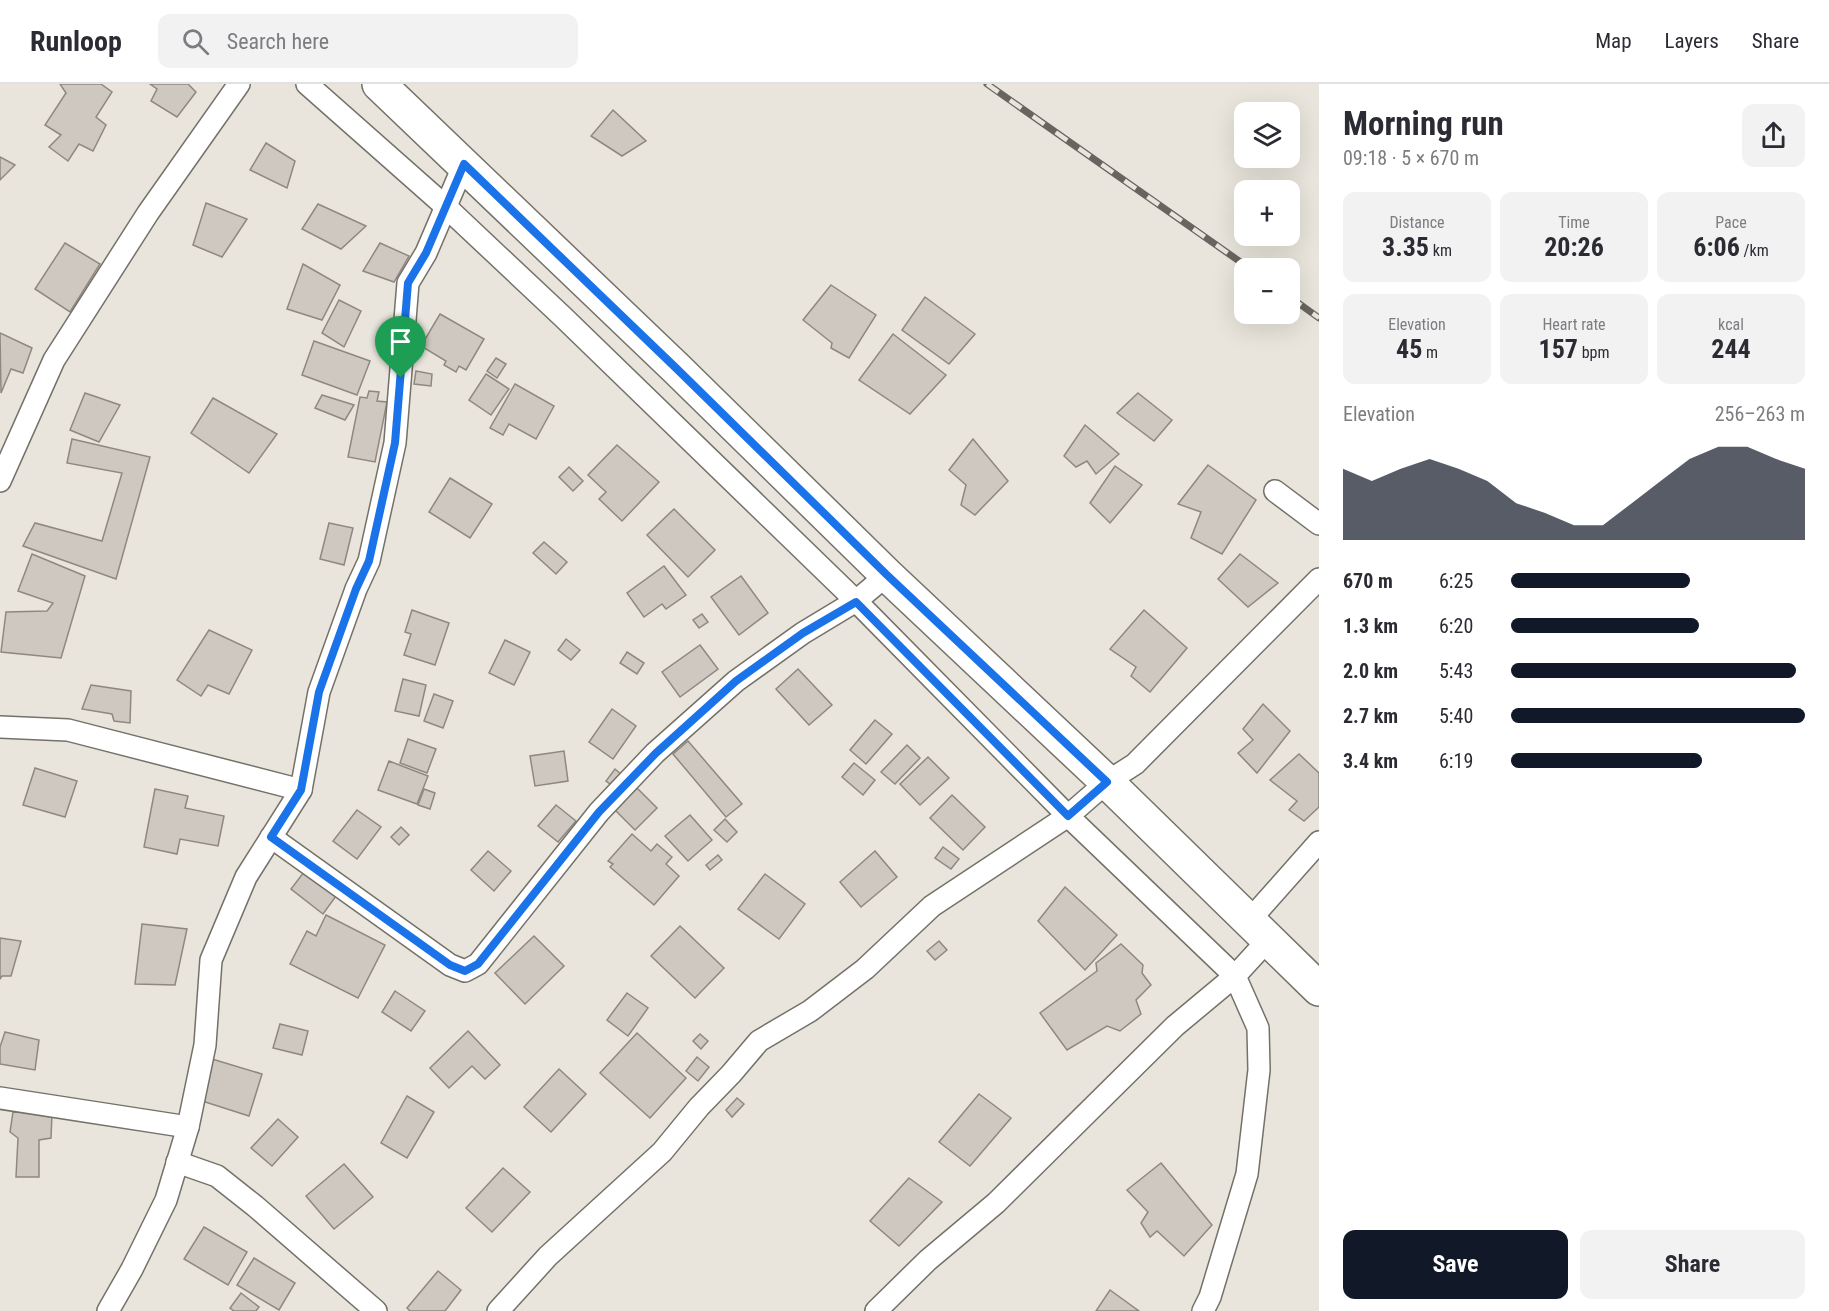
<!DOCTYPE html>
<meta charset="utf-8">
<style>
:root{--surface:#fff;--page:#f2f2f3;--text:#2b2b33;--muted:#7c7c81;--line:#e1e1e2;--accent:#111827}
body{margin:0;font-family:"Roboto Condensed",sans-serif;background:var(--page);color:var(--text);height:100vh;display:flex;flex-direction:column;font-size:22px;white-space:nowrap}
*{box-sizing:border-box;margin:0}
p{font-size:20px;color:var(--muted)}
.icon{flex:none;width:33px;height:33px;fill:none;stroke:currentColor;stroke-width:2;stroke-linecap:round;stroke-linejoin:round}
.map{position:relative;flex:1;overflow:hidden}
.drawer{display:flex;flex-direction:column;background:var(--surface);width:510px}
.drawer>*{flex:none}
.tools{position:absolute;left:1234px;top:18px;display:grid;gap:12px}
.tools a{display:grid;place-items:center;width:66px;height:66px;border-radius:12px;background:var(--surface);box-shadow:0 6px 24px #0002;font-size:30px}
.pin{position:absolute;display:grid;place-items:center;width:51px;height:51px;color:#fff;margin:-62px -26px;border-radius:50% 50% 50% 0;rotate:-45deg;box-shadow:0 0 6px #0007}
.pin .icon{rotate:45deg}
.round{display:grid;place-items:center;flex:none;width:63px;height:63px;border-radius:12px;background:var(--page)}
.head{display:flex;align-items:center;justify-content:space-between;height:102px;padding:0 24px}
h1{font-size:33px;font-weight:700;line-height:45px}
.stats{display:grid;grid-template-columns:repeat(3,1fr);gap:9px;height:102px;padding:6px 24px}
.stats div{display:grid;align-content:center;border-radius:12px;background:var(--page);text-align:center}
.stats b{font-size:26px;font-weight:700}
.stats small{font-size:16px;font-weight:400}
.stats p{font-size:16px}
.chart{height:168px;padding:12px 24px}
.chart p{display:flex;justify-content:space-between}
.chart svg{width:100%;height:108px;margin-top:6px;fill:var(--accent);opacity:.7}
.action{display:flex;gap:12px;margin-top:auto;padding:12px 24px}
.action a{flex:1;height:69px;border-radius:12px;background:var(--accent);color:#fff;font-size:24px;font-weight:700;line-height:69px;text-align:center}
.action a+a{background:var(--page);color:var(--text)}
ul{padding:0 24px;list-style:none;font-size:20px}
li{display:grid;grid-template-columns:96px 72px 1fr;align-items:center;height:45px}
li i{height:15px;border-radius:8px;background:var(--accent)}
header{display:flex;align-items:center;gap:36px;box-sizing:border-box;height:84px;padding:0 30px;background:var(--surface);border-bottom:2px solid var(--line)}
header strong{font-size:28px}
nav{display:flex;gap:33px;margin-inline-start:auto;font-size:21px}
.search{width:420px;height:54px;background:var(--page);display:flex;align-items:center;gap:15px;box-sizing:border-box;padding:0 21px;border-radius:12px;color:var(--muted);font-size:22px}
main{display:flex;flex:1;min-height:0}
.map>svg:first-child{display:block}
</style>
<header>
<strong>Runloop</strong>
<div class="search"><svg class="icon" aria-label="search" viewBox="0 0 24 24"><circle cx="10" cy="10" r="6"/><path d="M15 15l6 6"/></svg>Search here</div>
<nav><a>Map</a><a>Layers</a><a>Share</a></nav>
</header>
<main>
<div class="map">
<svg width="1319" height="1227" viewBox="0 0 1319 1227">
<rect width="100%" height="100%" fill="#e9e5dc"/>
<g fill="#cfc8c1" stroke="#8f8881" stroke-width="1.5">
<polygon points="60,0 101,0 112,8 96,33 106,41 93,67 79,60 68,77 49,63 61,51 45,41 66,9"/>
<polygon points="150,0 188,0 196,8 177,33 151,17 157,5"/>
<polygon points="613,26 646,57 622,72 591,52"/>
<polygon points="266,59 295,77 287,104 250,86"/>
<polygon points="0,73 15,81 0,96"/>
<polygon points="206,119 247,135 222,173 193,161"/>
<polygon points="318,120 366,142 341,165 302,145"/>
<polygon points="65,159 100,180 70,228 35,205"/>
<polygon points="380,159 409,172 394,198 363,187"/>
<polygon points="303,180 340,201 322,236 287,225"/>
<polygon points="831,201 876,231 849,274 831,264 832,259 803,236"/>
<polygon points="925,213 975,250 949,280 902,246"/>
<polygon points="339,216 361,227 344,263 322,249"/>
<polygon points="440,230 484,255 466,286 459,282 456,288 444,281 446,277 421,262"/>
<polygon points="0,249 32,264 23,289 11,285 1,309"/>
<polygon points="893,250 946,291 910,330 859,296"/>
<polygon points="314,257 370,277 357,311 302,291"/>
<polygon points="496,274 506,280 497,294 487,287"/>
<polygon points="416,287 432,290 431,302 414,300"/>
<polygon points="486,290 509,305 491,331 469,316"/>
<polygon points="515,300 554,322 536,355 509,340 503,351 490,344"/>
<polygon points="369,307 379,308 377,317 387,318 375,378 348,373 360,313 367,314"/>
<polygon points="85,309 120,321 99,358 70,346"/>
<polygon points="1138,309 1172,336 1154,357 1117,329"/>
<polygon points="322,311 354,321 345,336 315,324"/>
<polygon points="213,314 277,350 249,389 191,349"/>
<polygon points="1085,341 1119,370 1096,390 1087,377 1076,383 1064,372"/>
<polygon points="72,355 150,373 116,495 23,462 35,439 102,457 122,389 67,379"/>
<polygon points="973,355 1008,397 975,431 961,421 966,401 949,386"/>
<polygon points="617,361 659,398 622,437 599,415 606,408 588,391"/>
<polygon points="1208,381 1256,416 1222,470 1191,454 1201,428 1178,420"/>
<polygon points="1115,382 1142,401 1110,439 1090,419"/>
<polygon points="569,383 583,397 573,407 559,393"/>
<polygon points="450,394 492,420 470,454 429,428"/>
<polygon points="674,425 715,466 688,493 647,451"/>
<polygon points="329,439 353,444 344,481 320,475"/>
<polygon points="544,458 567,478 556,490 533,469"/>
<polygon points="32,470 85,492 61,574 1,568 6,528 47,527 53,519 18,507"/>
<polygon points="1240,470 1278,499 1248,523 1218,495"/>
<polygon points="664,482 686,511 666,525 662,520 644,533 627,509"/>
<polygon points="741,492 768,529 739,551 711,513"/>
<polygon points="412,526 449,539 435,581 404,571 411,550 405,548"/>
<polygon points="1144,526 1187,564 1150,608 1131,592 1136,583 1110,565"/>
<polygon points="702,530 708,538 699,544 693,536"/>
<polygon points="209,546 252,566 229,610 208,601 201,612 177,596"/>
<polygon points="566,555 580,566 571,576 558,566"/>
<polygon points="505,556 530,568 514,601 489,589"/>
<polygon points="700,561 718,585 680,613 662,588"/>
<polygon points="627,568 644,579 637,590 620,579"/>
<polygon points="798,585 832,621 809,641 776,605"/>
<polygon points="403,595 426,601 419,632 395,627"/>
<polygon points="91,601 131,607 130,639 114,637 112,630 82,625"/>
<polygon points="434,610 453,617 443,644 424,637"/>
<polygon points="1263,620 1290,647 1257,689 1238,669 1253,656 1243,645"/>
<polygon points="612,625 636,642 613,675 589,658"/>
<polygon points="875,636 892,650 866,680 850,666"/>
<polygon points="408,655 436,665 427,689 400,679"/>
<polygon points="688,657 742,720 726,733 673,670"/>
<polygon points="907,661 920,674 895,700 881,688"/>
<polygon points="564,667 568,697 535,702 530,672"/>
<polygon points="1299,670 1319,689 1319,723 1304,737 1289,726 1297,717 1270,696"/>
<polygon points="928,673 949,694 920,721 900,700"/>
<polygon points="389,677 428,692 417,720 378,706"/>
<polygon points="854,679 875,696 863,711 842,693"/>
<polygon points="35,684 77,697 65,733 23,721"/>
<polygon points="615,685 623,692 614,703 606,697"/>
<polygon points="637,704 657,724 635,746 615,726"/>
<polygon points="155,705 188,712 185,724 224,732 218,762 180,755 177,770 144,763"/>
<polygon points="424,705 435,709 430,725 418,721"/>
<polygon points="952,711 985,743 963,766 930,734"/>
<polygon points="556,721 576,737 558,758 538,742"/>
<polygon points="357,726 381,743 357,775 333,757"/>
<polygon points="690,731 712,756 688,777 665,752"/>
<polygon points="725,735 737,748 727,758 714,746"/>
<polygon points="401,743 409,751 399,761 391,753"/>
<polygon points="632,750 651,767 657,760 672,773 666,780 679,792 654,821 610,783 613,780 608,777"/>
<polygon points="943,763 959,775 951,785 935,774"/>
<polygon points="488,767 511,787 494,807 471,786"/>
<polygon points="875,767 897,793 861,823 840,798"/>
<polygon points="718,771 722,776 710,786 706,781"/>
<polygon points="307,784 339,808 323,830 291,805"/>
<polygon points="765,790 805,820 779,855 738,825"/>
<polygon points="1065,803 1117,851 1085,886 1038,837"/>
<polygon points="326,831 385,861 358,914 290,880 307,847 316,852"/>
<polygon points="142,840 187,845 175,901 135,900"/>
<polygon points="680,842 724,884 695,914 651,872"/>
<polygon points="534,852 564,882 525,920 495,889"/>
<polygon points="0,854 21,857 11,892 2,892 0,895"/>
<polygon points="939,857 947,866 935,876 927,867"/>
<polygon points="1121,860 1143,881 1142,889 1151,901 1136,916 1141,930 1120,947 1107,942 1067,966 1040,929 1097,887 1096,879"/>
<polygon points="395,907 425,927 411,947 382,928"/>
<polygon points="627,909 648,924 628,952 607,936"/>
<polygon points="280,940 308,947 302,971 273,964"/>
<polygon points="468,947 500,981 485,995 472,982 449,1004 430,984"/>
<polygon points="5,948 39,956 35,986 0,980 0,963"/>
<polygon points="637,949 686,994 650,1034 600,989"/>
<polygon points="700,950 708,957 701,965 693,957"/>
<polygon points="697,973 709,983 698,997 686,987"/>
<polygon points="212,975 262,990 249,1032 199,1016"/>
<polygon points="559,985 586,1010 551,1048 524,1023"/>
<polygon points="979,1010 1011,1034 970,1082 939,1058"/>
<polygon points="407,1012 434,1028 407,1074 381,1059"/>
<polygon points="737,1014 744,1020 732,1033 726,1026"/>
<polygon points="13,1028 52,1029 51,1054 39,1056 39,1093 16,1093 18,1054 10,1048"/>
<polygon points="278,1035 298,1053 272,1082 251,1064"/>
<polygon points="1161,1079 1212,1141 1184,1172 1157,1147 1150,1153 1141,1139 1148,1128 1127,1106"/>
<polygon points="344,1080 373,1113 334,1145 306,1112"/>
<polygon points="503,1084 530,1108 492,1148 466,1124"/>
<polygon points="909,1094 942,1118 899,1162 870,1137"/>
<polygon points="204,1143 247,1168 228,1201 184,1175"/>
<polygon points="254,1174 295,1199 279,1226 237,1201"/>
<polygon points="438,1187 461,1206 445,1227 410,1227 407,1224"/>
<polygon points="1110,1206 1139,1227 1096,1227"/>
<polygon points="241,1209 259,1223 256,1227 234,1227 230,1224"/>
</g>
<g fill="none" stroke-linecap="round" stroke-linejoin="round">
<defs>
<g id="minor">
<polyline points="307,0 445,122 562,232 856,517 1068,732 1235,892 1258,944 1259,986 1247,1090 1210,1213 1203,1227"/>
<polyline points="0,397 54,276 148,129 239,0"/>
<polyline points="1275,407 1319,440"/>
<polyline points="0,643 68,646 301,706"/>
<polyline points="271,753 450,881 465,887 478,880 599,728 655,669 736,597 803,549 856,517 887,491"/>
<polyline points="1248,838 1319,758"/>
<polyline points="0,1014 188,1043"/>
<polyline points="177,1078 217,1092 255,1122 376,1227"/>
<polyline points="108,1227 132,1185 166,1116 188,1043 205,961 211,876 246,793 301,706 319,608 356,505 369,477 395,359 408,199 426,169 464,80"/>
<polyline points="498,1227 548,1172 662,1068 699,1023 731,990 759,957 810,927 865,885 932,822 1068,732 1107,698 1135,680 1319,495"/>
<polyline points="876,1227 928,1176 996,1119 1175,942 1235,892 1267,857"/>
</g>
<polyline id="primary" points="379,0 677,285 887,491 1107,698 1319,905"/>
</defs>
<use href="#minor" stroke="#747169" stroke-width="24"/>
<use href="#primary" stroke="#747169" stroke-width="36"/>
<use href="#minor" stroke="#fff" stroke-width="21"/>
<use href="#primary" stroke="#fff" stroke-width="33"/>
<defs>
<g id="rail">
<polyline points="987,0 1249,184"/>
<polyline points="1290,213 1319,234"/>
</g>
</defs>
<use href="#rail" stroke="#686560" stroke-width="7"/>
<use href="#rail" stroke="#e9e5dc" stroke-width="4.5" stroke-dasharray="14" stroke-linecap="butt"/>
</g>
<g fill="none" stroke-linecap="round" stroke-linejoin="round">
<defs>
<polygon id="route" points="464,80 677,285 887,491 1107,698 1068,732 856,518 803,549 736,597 656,669 599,728 478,880 465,887 450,881 271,753 301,706 319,608 356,505 369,477 395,359 408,199 426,169"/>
</defs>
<use href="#route" stroke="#fff" stroke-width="12"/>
<use href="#route" stroke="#1a73e8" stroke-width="8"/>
</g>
</svg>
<div class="tools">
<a><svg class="icon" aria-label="layers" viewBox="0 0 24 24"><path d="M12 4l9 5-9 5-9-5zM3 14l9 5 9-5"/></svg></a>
<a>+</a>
<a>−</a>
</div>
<div class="pin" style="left:401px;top:294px;background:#1e9e55"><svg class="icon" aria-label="arrive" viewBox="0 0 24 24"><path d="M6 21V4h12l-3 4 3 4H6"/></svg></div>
</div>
<section class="drawer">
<div class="head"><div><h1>Morning run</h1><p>09:18 · 5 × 670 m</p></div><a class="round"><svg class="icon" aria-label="share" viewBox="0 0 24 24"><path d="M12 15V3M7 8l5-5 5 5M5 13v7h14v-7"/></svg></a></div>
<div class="stats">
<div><p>Distance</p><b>3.35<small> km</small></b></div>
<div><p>Time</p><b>20:26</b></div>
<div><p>Pace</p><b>6:06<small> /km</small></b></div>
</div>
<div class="stats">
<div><p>Elevation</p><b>45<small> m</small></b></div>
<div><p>Heart rate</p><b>157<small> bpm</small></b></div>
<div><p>kcal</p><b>244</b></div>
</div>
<div class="chart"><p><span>Elevation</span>256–263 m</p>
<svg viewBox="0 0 160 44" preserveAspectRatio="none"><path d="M0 44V15L10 20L20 15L30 11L40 15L50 20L60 29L70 33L80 38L90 38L100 29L110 20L120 11L130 6L140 6L150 11L160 15V44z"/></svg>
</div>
<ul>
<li><b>670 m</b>6:25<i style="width:61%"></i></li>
<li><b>1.3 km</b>6:20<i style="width:64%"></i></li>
<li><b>2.0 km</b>5:43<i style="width:97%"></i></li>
<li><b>2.7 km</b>5:40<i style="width:100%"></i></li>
<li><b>3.4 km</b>6:19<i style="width:65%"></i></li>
</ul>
<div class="action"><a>Save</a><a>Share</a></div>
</section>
</main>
